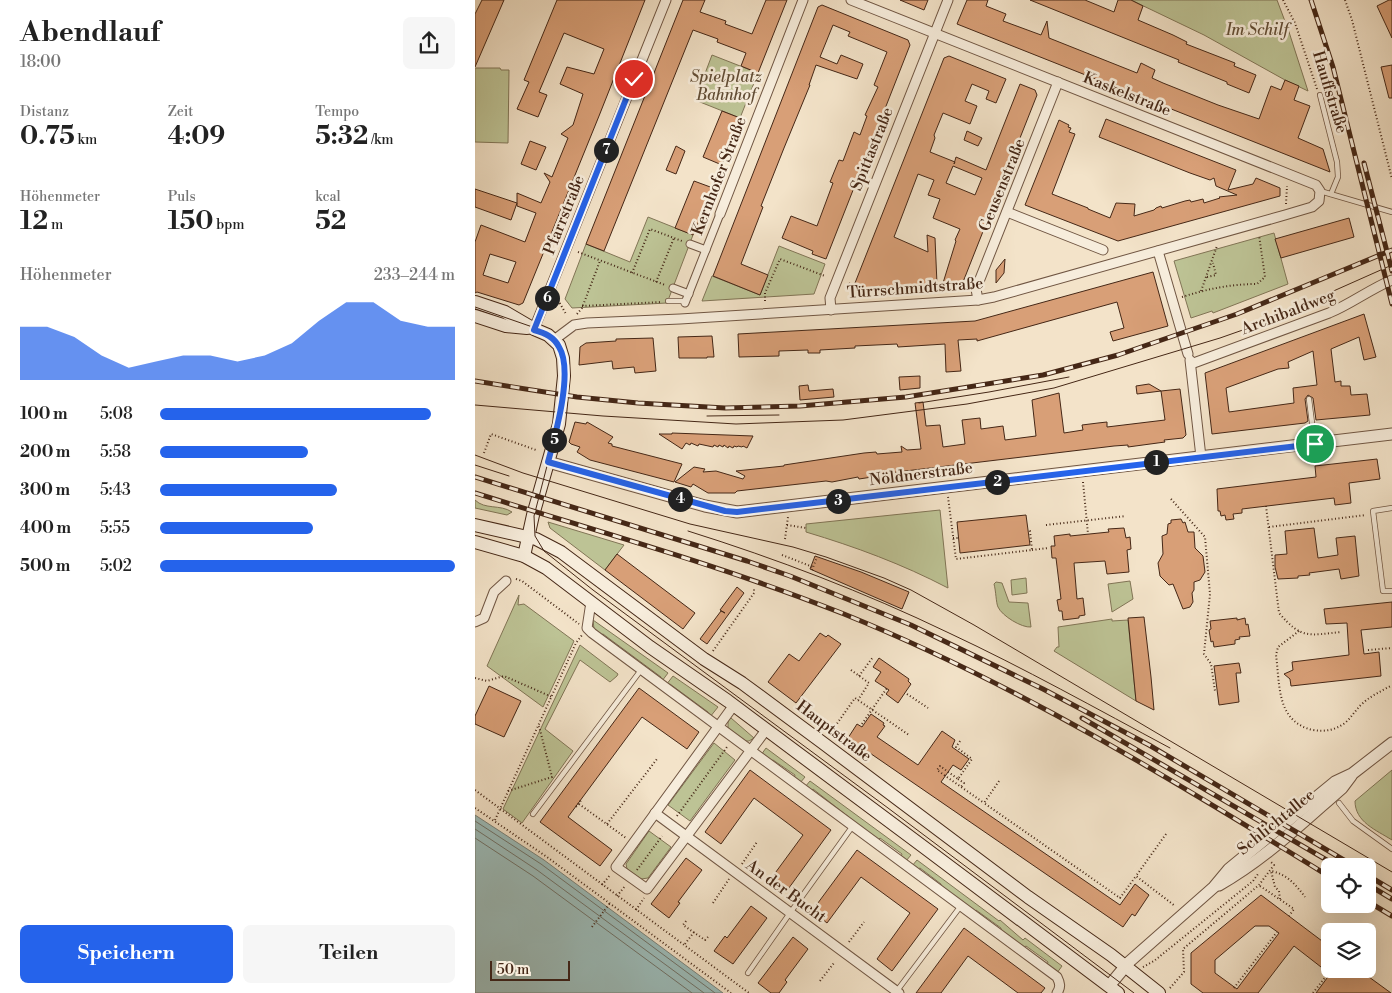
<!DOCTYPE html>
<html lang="de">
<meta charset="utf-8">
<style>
:root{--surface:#fff;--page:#f6f6f6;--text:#222;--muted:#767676;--accent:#2563eb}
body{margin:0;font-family:"Libre Bodoni",serif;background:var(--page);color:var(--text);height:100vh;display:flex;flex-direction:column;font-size:19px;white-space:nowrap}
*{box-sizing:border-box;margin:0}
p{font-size:16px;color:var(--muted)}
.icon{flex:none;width:28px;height:28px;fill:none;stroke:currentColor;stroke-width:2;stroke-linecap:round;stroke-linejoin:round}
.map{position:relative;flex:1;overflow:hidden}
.details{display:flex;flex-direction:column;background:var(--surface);width:475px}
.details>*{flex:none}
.fabs{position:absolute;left:846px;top:858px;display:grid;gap:10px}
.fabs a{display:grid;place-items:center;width:55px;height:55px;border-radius:8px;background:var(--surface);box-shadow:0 5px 20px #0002;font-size:25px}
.scale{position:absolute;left:15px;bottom:12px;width:80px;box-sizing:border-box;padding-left:5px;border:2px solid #452716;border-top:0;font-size:14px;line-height:18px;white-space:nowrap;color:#452716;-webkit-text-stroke:4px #f7eddc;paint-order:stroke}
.pin{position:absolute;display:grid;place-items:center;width:42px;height:42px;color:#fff;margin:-21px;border:2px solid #fff;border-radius:50%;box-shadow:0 1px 5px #0007}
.km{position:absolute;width:25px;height:25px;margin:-12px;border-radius:50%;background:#222;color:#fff;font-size:14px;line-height:25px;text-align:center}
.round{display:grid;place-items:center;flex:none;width:52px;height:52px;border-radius:8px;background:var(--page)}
.overview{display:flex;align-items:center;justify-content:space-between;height:85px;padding:0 20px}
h1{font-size:28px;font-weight:800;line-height:38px}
.figures{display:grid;grid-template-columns:repeat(3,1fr);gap:8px;height:85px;padding:5px 20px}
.figures div{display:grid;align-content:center}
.figures b{font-size:25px;font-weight:800}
.figures small{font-size:14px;font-weight:400}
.figures p{font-size:14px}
.chart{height:140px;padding:10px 20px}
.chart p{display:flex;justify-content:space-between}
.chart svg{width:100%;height:90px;margin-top:5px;fill:var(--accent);opacity:.7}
.action{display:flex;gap:10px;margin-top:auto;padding:10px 20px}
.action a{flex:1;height:58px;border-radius:8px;background:var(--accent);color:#fff;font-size:20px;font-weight:800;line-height:58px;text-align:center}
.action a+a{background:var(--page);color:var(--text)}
ul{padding:0 20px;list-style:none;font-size:16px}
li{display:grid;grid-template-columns:80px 60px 1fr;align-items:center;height:38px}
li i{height:12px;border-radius:6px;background:var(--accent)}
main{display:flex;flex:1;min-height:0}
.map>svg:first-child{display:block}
</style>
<main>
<section class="details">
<div class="overview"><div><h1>Abendlauf</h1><p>18:00</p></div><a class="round"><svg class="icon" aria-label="share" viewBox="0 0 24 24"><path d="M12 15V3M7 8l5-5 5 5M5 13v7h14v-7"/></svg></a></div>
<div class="figures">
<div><p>Distanz</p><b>0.75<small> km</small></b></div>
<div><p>Zeit</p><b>4:09</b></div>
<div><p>Tempo</p><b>5:32<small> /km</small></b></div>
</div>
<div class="figures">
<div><p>Höhenmeter</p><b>12<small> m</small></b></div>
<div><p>Puls</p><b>150<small> bpm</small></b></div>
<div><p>kcal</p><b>52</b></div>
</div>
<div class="chart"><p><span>Höhenmeter</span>233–244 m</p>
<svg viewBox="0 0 160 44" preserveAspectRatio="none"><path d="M0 44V18L10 18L20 23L30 32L40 38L50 35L60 32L70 32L80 35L90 32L100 26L110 15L120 6L130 6L140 15L150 18L160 18V44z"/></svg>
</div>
<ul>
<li><b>100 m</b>5:08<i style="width:92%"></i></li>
<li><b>200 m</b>5:58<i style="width:50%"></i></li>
<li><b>300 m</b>5:43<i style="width:60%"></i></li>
<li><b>400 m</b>5:55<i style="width:52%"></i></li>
<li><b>500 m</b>5:02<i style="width:100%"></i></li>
</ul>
<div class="action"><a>Speichern</a><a>Teilen</a></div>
</section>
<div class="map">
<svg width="917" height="993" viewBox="0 0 917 993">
<rect width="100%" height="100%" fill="#f3e3c9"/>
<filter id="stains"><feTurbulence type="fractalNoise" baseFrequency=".004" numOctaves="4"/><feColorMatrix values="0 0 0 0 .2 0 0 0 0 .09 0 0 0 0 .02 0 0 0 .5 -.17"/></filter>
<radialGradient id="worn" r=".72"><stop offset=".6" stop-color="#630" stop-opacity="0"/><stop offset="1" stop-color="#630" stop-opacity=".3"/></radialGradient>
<g fill="#bdc395" stroke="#817556">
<polygon points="656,0 802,0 814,32 833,91 810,80 729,35"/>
<polygon points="237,55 283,73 265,118 220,100"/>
<polygon points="0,68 25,68 26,70 34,70 33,143 0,142"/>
<polygon points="173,217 218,235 192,303 97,308 90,299 111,244 155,262"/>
<polygon points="799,233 813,284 738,313 737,311 716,318 699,261"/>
<polygon points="304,246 350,264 339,294 227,301 237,276 285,295"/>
<path d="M0 500C10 510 25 504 37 512L32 515 0 508Z"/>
<path d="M465 510 473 588C427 564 381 547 331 532V524Z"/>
<polygon points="73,522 149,545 130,570 75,528"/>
<polygon points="551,578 552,593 537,595 536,580"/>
<polygon points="655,581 658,599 637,612 633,584"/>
<path d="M521 582 527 583 534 602 553 603 556 627C547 628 527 616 523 607 521 603 521 591 519 584Z"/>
<polygon points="44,595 43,605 49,604 99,641 68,707 12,666"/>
<polygon points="637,619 637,621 653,620 661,701 579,651 582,647 584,647 583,627"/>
<polygon points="118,620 193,673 187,681 185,679 186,677 128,634 124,636 119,629"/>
<polygon points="105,645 143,674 142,676 135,682 105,660 70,729 98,751 47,823 28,809"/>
<polygon points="198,676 243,707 235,717 233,714 233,712 195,684 191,685"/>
<polygon points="256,718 279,738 274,741 269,741 253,729 253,721"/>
<polygon points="239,743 260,760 215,821 193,805"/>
<polygon points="291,748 330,777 325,783 319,779 320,775 298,760 296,761 286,755"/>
<path d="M917 770V840C901 830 880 822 880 801Z"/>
<polygon points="335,781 436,855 431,861 426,857 427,854 405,838 403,840 338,789 336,791 330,787"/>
<polygon points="174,831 196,847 173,878 166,879 152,869 151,864"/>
<polygon points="442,860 524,921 525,920 548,940 550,938 587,966 582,973 572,965 573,962 551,946 548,948 526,931 526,928 501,910 500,911 466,886 466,884 445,868 443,869 437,866"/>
</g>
<polygon fill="#9cbdbb" stroke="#798179" points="0,815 69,860 248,993 0,993"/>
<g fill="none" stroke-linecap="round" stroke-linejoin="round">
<g stroke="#707268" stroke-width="1">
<polyline points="0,821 66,864 240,993"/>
<polyline points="0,829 62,870 229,993"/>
<polyline points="0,838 58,876 217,993"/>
</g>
</g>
<g fill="#d89f77" stroke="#452716" fill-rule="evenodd">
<polygon points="7,0 29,0 0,67 0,14"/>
<path d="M82 0H170L124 116 48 303 44 305 2 292 0 293V242L6 225 50 242 61 213 42 206V193L66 203 75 182 69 173 77 177 93 138 86 134 98 125 108 94 85 84 92 67 119 74 129 49 89 33 64 92 72 95 63 117 42 109 54 82 49 80ZM15 254 41 262 33 283 8 275Z"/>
<polygon points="208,0 230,0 225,12 251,21 250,24 277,34 291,0 312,0 283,73 266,66 271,53 242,42 243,39 218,30 129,251 111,244"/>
<polygon points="425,0 453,0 449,10"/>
<polygon points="492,0 513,0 511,6 531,14 528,21 566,35 572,21 574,38 662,73 666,63 680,70 677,78 688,83 743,105 784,119 796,86 806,90 810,80 824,86 819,100 835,106 823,138 848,149 855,172 482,24"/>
<polygon points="555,0 610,0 639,12 643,0 656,0 668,6 663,20 698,35 712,42 711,44 760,63 759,66 781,75 774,93 752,84 752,82 703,62 704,60"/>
<polygon points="914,0 917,0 917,38 902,6"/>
<polygon points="347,5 433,40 435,45 351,259 337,254 338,251 307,238 316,216 342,226 358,183 355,182 364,160 368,161 379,132 385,135 392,116 390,115 403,87 399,85 412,52 373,36 375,32 358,25 345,57 362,64 366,55 388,64 382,79 341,65 334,85 335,85 309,148 286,206 288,207 266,264 293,275 285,295 238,276 343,7"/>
<path d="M474 56 531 79 521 103 511 99 514 91 497 84 490 101 502 106 495 124 468 113 459 135 460 138 455 152 480 162 479 164 481 157 511 170 545 84 560 90 562 95 488 282 468 283 481 241 480 240 485 229 458 218 465 199 453 195 459 180 443 174 419 237 453 252 452 235 460 238 462 284 384 288 380 283 469 58ZM478 166 507 178 500 195 471 183Z"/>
<polygon points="917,65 917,98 914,98 906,67"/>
<polygon points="247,111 265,118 247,165 228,157"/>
<polygon points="631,119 761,170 753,190 778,184 781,178 805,188 805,196 643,241 550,205 584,120 594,125 593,127 596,128 594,132 600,134 577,194 613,208 613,209 635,218 641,203 660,204 659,216 679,210 681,208 686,206 687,208 710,201 715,200 716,202 728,199 729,203 745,198 744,197 762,195 741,186 739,178 735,180 715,173 624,137"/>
<polygon points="492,131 507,138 503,146 489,140"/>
<polygon points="55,141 71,147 61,170 46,164"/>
<polygon points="201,146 210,151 201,174 191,170"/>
<polygon points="219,181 238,188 218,235 200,228"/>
<polygon points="0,189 42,203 36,220 0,207"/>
<polygon points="874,218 879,237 806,258 800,239"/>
<polygon points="530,259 529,273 521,283 521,270"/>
<polygon points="678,272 693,326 638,341 635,332 649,328 642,302 502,341 502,339 483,340 486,371 471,372 470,344 423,347 422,344 380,346 380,348 345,350 345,353 333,353 333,350 304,351 304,356 264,357 263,334 500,321"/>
<path d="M889 314 901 357 889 360 884 337 856 349 860 382 866 381V386H875L876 395 892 394 895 415 841 420 838 398 833 395 830 399 833 421 830 423 737 434 730 373ZM838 351 842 385 818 388 819 403 754 412 751 388 803 369 814 368 813 362Z"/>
<polygon points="237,336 239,357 232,357 232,358 204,358 203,337"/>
<polygon points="178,338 181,371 160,373 159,367 138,369 137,361 104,365 105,347 111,343 141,341 141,339"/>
<polygon points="445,376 445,388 425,390 424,377"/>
<polygon points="674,384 686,391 662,394 661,386"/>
<polygon points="333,385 334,391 358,389 359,397 325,400 324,386"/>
<polygon points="705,389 711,435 708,438 689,440 690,442 653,447 653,445 639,446 397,475 397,477 384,479 383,477 357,482 351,481 262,491 260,493 233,493 218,484 216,487 200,482 219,467 230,469 228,472 241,471 268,479 270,476 261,471 309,466 309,465 389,453 401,452 402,454 427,452 426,446 432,450 446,449 440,403 448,402 451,426 465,425 468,447 490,444 487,420 505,418 506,429 528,426 530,440 561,436 557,400 584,393 589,433 608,430 607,425 623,423 632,422 632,427 690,420 686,391"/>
<polygon points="100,422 111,424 112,422 138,437 133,443 137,444 137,446 207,464 199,482 115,460 102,452 105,447 96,444 94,442"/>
<polygon points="197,433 278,436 272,448 268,446 267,447 263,446 262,447 259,446 258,448 254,446 253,448 249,445 248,447 244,445 243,447 239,445 238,447 224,444 223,446 216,443 215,445 211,443 207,449 184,434 197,434"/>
<polygon points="902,459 905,479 874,483 876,503 860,505 859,498 767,509 767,513 758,514 759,519 751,520 750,515 746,516 745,511 743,511 742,489 841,477 840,466"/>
<polygon points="551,515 555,545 485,553 482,522"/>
<polygon points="706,519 708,523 710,522 713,532 719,532 720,548 728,556 730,572 725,580 719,582 719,590 717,593 718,602 715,607 708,609 698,584 694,585 685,576 683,563 688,554 687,536 692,534 693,524 696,523 696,520"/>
<polygon points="649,528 651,538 655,537 656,549 652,550 654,572 632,574 630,561 599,563 602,599 608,598 610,615 604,616 604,618 588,620 587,611 584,611 582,600 586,599 581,558 577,558 576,546 580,546 579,536 595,534 595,536 634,532 633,529"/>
<polygon points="839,528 843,558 863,555 861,538 880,536 884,576 866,579 864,569 834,573 835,575 823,576 823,578 803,579 800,567 800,555 812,554 810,531"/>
<polygon points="142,554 220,613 208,629 130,570"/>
<polygon points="340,556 386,572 434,592 427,609 335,569"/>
<polygon points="262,587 269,593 232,644 225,639 246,611 250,613 245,610"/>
<polygon points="917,602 917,627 886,630 889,654 904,652 906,676 816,686 815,679 809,674 818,670 817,662 874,655 872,623 851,624 849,609"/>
<polygon points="669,617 676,677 679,710 661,701 653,618"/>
<polygon points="762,618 762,620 770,618 771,625 773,624 775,636 764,637 765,639 760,640 760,644 739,647 738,641 736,642 734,630 736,629 735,621"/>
<polygon points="345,633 351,637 353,635 366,644 321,703 293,682 314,654 324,661"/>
<polygon points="404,658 434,679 433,681 436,684 423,703 411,694 414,690 400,681 406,672 398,667"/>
<polygon points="764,663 766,673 761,673 764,702 744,705 739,666"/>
<polygon points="14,686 46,701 29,737 0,724 0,716"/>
<polygon points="164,688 224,732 212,749 167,717 93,817 137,850 125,866 65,822"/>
<polygon points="396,714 409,723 408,725 410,726 402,737 443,765 467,731 480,740 477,747 494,759 486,770 478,765 466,782 645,905 660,884 674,895 660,916 657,914 648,927 373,738 382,724 387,727"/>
<polygon points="275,770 356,830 311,892 295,880 328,835 315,825 279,798 246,844 230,832"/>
<polygon points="382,850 463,909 417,971 402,959 435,913 386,877 352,923 337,911"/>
<polygon points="211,858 227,870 203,902 205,903 194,918 176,904"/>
<path d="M786 895 855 947V969H883L916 993H841L855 974 819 946 783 993H728L716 984V953ZM780 926H794L804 933 762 989 740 973V960Z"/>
<polygon points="276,906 292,918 258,964 239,951 250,936 252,938"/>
<polygon points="489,928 570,988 566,993 543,993 493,956 466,993 441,993"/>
<polygon points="318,937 333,949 310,980 312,982 304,993 296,993 283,983"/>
</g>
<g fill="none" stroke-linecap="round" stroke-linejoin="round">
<defs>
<g id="service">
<polyline points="845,95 862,162 863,177 856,194"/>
<polyline points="845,191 917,212"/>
<polyline points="193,301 211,301"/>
<polyline points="834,399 837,423"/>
<polyline points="917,508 898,511 908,591 917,591"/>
<polyline points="864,803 878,821 917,849"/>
<polyline points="58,814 166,670"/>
<polyline points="273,973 315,913 377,827"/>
<polyline points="421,992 485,907"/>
</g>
<g id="pedestrian">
<polyline points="215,244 231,250"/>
<polyline points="198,288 214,294"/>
<polyline points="210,303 245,214"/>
</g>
<g id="minor">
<polyline points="532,212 628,250"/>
<polyline points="245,214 328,0"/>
<polyline points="683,251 713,354"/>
<polyline points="503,300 501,289 583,82"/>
<polyline points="356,310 355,298 473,0"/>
<polyline points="59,329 191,0"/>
<polyline points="79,340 99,325 112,323 205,319 503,300 519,297 810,215 837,207 844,201 845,191 841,185 376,0"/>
<polyline points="715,360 726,457"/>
<path d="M716 364 854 313C876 304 895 289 917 280"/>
<path d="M116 602 112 628 117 633 582 977C585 983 586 987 582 993"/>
<polyline points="0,622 9,618 19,592 31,581"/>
<polyline points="259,705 141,867 172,889 291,730"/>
<polyline points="180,813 424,993"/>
</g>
<g id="tertiary">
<polyline points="73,462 230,506 262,512 917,434"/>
<path d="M744 885C790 859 828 822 867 788L876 776"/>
<polyline points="634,986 654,962 739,887 754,869 860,782 877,774 917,743"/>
</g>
<g id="secondary">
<polyline points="0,302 30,312 59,329 73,335 84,345 88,358 89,376 84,424 58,515 49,556"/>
<polyline points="0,316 31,326 52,328"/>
<polyline points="0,525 61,539 86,552 229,659 267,683 348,743 553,897 636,955 684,993"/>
<polyline points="0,542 49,556 71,568 175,647 253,701 450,848 643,993"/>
</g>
</defs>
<use href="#service" stroke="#705643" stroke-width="6"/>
<use href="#pedestrian" stroke="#705643" stroke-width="9"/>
<use href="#minor" stroke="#705643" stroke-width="11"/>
<use href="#tertiary" stroke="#705643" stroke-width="13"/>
<use href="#secondary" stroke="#452716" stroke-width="14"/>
<g stroke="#452716" stroke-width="2" stroke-dasharray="1 2.5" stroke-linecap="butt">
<polyline points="808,0 820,23 842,89"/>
<polyline points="870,0 877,20 917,179"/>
<polyline points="811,204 812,186"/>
<polyline points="103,252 190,285"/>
<polyline points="157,273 175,229 207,241"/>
<polyline points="732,277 741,275 738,263"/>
<polyline points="181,282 199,238"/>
<polyline points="374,283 384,296"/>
<polyline points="726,291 742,246"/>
<path d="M707 297C732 289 756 284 782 284L790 277 784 235"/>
<polyline points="83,300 91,314"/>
<polyline points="290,301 290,293 305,259 350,276"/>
<polyline points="107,306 187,302"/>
<polyline points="102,314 107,308 125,261"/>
<polyline points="9,453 16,434 61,450"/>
<polyline points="608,482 613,534"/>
<polyline points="473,497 481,559 557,550 555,531 553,531"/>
<polyline points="696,499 730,537 735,594 729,654 736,664 740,691"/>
<path d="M791 506 804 613C827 640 834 635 867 632"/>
<polyline points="312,525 331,528"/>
<polyline points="571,525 651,516"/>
<polyline points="794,527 891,515"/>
<polyline points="478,538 483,538"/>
<polyline points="310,539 313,517"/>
<polyline points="557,550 573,548"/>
<polyline points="307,555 338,567"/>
<polyline points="337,570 342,557"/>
<polyline points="41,579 47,581 104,624"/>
<path d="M824 631 803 647 801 655C805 684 801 722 838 730 850 732 860 730 870 723 877 717 881 709 888 703 897 695 907 691 917 685"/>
<polyline points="893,650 917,648"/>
<polyline points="238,651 279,593 279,588"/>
<polyline points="376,670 394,683 383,700"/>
<polyline points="384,676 398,657"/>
<polyline points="0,678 12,681 29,676 77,697"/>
<polyline points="432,694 453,708"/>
<polyline points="387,724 412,688"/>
<polyline points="354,735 380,698 434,735"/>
<polyline points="485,741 481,747 497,759 483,779 465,766 462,770 509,803"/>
<polyline points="483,779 489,783 486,787"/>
<polyline points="524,781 509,803 645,898 661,876"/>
<polyline points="0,790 274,993"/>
<polyline points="33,791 77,777 64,726"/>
<polyline points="104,804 151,838"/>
<polyline points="101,807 107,799"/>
<polyline points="0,808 72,857 256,993"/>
<polyline points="202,816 252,747"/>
<polyline points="20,820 101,643 107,635"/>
<polyline points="132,824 182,759"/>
<polyline points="691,834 661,876 700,906"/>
<polyline points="267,864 282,842"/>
<polyline points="162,870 187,836"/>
<polyline points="127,885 135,875"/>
<polyline points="785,886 819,909 814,916"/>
<polyline points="142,896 150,886"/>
<path d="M805 899 804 891 800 887 796 871C812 874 821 885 830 897"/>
<polyline points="238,903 254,879"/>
<polyline points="161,910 169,898"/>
<polyline points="211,921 208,925 230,940 233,937"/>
<polyline points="117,927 135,903"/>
<polyline points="374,942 389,922"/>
<polyline points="210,944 219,932"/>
<polyline points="668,967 679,961 778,881 783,874"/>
<polyline points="345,981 359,963"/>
<polyline points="695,988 709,972 708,949 784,885 799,865 796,862"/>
<polyline points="759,988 802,932"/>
<polyline points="838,993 856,970"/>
</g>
<use href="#service" stroke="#f7eddc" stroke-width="4.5"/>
<use href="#pedestrian" stroke="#f7eddc" stroke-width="7"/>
<use href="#minor" stroke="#f7eddc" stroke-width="9"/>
<use href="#tertiary" stroke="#f7eddc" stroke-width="11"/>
<use href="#secondary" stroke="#f7eddc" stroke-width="12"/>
<g stroke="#452716" stroke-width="1">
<polyline points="0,307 69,331 80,341 87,353 89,370 85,416 59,516 60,536 69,551 118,590 413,808 659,993"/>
<polyline points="444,403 514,392 594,377"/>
<polyline points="0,405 128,416 261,424 368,420 492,404 579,388 745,338 782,325 917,265"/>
<polyline points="232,416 304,415"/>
<polyline points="0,455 48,473 215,524 318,547 351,557 409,578 436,590 499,625 917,872"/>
<polyline points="0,465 34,476"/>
<path d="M213 531C302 559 389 592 474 633 549 668 622 709 695 748"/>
</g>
<defs>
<g id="rail">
<polyline points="836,0 858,67 917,304"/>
<polyline points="889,163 917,271"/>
<polyline points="0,381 102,397 163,403 250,408 325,406 431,397 568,375 643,355 762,314 917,250"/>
<polyline points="0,477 272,561 315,576 436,625 568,689 674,745 879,866"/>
<path d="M0 493C124 532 248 566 369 614 540 683 698 780 855 877"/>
<polyline points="607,718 862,866"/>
<polyline points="892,875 917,890"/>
<polyline points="892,884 917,899"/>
<polyline points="892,901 917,916"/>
</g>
</defs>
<use href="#rail" stroke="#452716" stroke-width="5"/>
<use href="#rail" stroke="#f7eddc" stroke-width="3" stroke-dasharray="9" stroke-linecap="butt"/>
</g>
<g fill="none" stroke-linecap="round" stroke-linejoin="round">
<defs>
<path id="route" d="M159 79 59 330C70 333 79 337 84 347 99 371 80 436 73 462L250 511 262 512 840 444"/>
</defs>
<use href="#route" stroke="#fff" stroke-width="10"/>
<use href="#route" stroke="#2563eb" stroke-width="6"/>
</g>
<g text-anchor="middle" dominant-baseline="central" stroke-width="5" stroke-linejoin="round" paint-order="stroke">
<g font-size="16" font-style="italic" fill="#634e36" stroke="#f7eddc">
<text x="782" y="30">Im Schilf</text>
<text x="251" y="77">Spielplatz<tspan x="251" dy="18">Bahnhof</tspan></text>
</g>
<g font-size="16" fill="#452716" stroke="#f7eddc">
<text transform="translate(855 92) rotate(73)">Hauffstraße</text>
<text transform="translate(652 94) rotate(22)">Kaskelstraße</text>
<text transform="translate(397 149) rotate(-68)">Spittastraße</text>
<text transform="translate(244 176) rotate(-69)">Kernhofer Straße</text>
<text transform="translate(527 185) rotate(-68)">Geusenstraße</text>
<text transform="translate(89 215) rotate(-68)">Pfarrstraße</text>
<text transform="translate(440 288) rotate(-4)">Türrschmidtstraße</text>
<text transform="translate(813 312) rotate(-21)">Archibaldweg</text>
<text transform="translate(446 474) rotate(-7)">Nöldnerstraße</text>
<text transform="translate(359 731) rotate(37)">Hauptstraße</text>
<text transform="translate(801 822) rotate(-39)">Schlichtallee</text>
<text transform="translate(311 891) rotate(36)">An der Bucht</text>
</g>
</g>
<rect width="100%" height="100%" filter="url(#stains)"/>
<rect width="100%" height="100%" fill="url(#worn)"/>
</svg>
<div class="fabs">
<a><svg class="icon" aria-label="locate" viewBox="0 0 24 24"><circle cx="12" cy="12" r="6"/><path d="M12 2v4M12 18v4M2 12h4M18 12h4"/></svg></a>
<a><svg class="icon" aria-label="layers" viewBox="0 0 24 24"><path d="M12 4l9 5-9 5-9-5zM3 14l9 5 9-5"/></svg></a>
</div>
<div class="scale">50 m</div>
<div class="pin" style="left:840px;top:444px;background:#1e9e55"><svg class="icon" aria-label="arrive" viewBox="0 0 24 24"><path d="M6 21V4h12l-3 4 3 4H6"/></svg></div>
<div class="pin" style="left:159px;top:79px;background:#d93025"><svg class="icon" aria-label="check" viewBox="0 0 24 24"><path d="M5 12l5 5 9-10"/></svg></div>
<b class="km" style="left:681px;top:462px">1</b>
<b class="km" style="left:522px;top:482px">2</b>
<b class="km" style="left:363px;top:501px">3</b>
<b class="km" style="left:205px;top:499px">4</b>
<b class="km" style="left:79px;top:440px">5</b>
<b class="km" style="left:72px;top:298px">6</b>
<b class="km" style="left:131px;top:150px">7</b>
</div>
</main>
